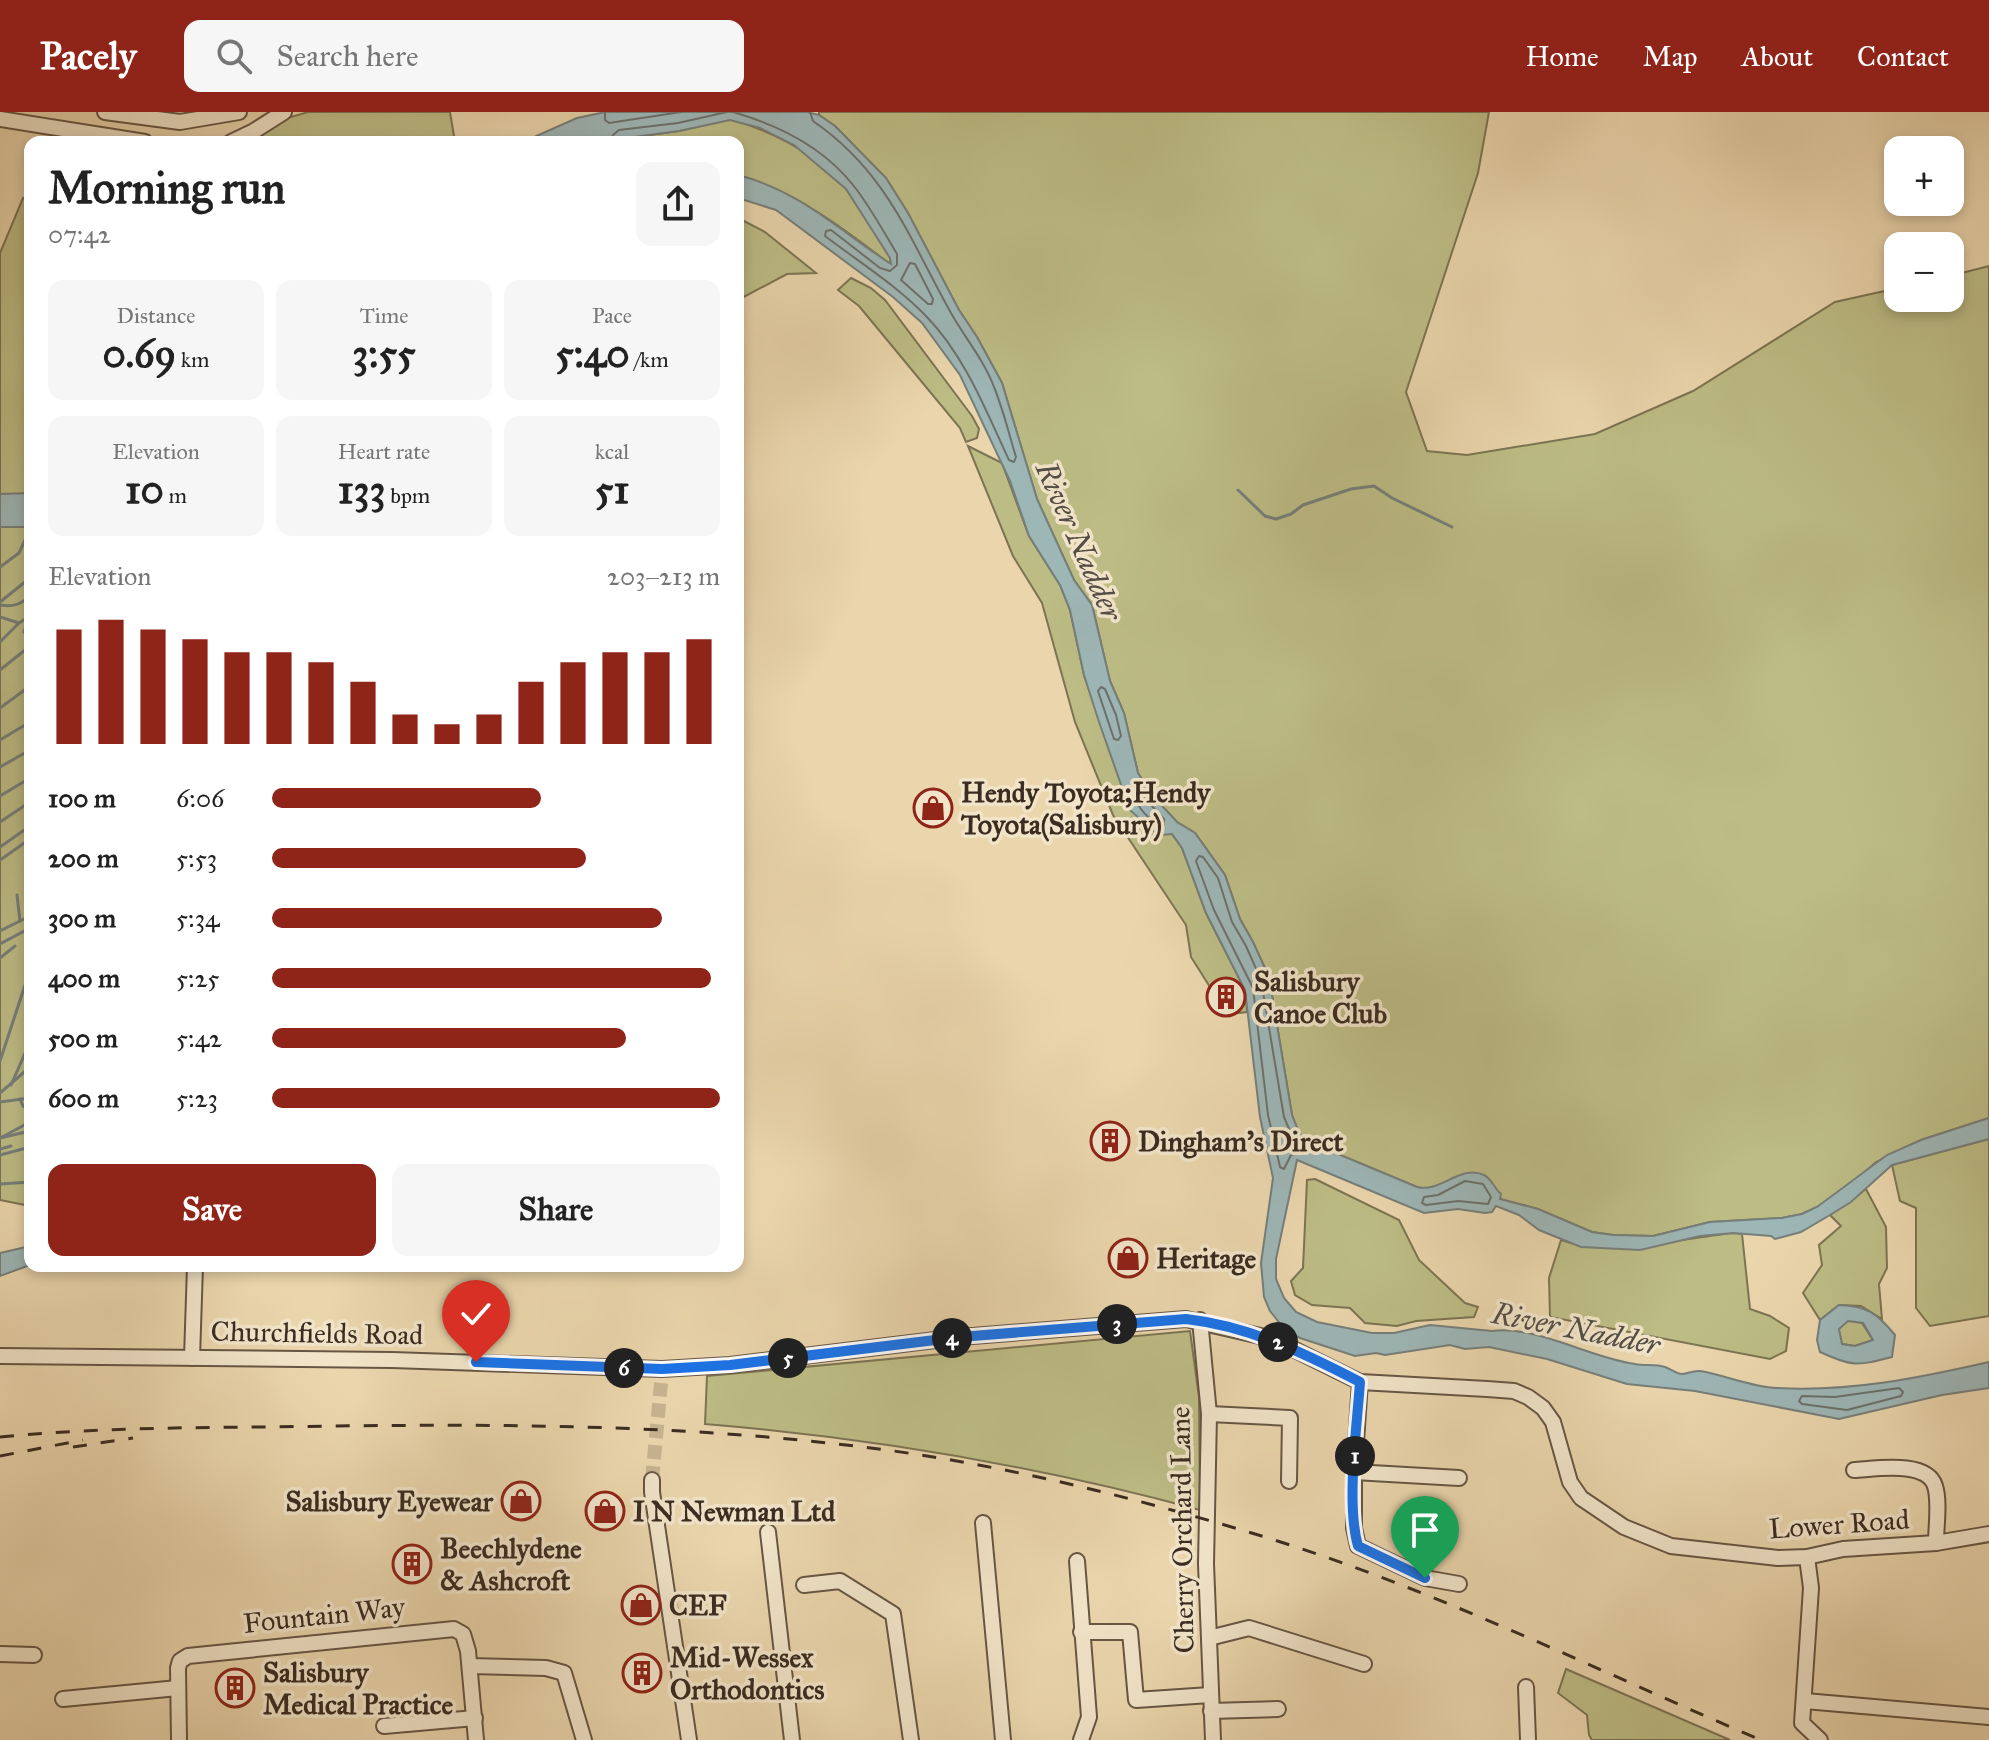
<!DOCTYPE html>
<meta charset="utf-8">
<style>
:root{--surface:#fff;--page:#f6f6f6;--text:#222;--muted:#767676;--accent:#8f2418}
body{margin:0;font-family:"IM FELL Great Primer",serif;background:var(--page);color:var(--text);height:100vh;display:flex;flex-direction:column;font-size:30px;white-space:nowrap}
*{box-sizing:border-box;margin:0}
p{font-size:26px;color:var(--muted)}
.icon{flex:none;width:44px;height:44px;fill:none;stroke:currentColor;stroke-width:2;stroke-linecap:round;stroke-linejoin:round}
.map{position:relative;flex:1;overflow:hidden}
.drawer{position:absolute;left:24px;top:24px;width:720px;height:1136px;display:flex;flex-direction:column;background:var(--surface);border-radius:16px;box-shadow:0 4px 12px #0003}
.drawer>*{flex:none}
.buttons{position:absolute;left:1884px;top:24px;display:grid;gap:16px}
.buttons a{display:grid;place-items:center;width:80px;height:80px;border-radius:16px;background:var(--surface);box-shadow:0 4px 12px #0003;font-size:40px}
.pin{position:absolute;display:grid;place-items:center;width:68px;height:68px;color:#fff;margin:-82px -34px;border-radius:50% 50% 50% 0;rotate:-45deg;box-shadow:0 0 8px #0007}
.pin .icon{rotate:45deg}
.km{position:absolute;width:40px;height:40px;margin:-20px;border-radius:50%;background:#222;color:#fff;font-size:22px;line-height:40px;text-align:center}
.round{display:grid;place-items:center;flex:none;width:84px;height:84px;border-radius:16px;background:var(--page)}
.headline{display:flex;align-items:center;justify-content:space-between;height:136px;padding:0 24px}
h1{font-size:44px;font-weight:800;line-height:60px}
.metrics{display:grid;grid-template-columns:repeat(3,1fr);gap:12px;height:136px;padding:8px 24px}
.metrics div{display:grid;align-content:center;border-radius:16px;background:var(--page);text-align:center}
.metrics b{font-size:40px;font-weight:800}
.metrics small{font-size:22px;font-weight:400}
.metrics p{font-size:22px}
.chart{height:224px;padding:16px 24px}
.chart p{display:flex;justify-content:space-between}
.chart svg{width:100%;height:144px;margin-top:8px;stroke:var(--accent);stroke-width:6}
.cta{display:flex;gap:16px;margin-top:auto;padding:16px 24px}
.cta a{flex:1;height:92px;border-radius:16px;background:var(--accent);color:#fff;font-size:32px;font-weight:800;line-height:92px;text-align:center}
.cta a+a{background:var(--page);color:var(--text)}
ul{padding:0 24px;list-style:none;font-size:26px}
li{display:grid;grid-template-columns:128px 96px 1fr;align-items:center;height:60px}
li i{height:20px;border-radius:10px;background:var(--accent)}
header{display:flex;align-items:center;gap:48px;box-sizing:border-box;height:112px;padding:0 40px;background:var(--accent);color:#fff}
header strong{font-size:38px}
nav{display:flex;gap:44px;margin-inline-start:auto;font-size:28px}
.search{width:560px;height:72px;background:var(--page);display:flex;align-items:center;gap:20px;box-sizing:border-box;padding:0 28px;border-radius:16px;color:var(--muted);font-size:30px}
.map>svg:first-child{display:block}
</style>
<header>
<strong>Pacely</strong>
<div class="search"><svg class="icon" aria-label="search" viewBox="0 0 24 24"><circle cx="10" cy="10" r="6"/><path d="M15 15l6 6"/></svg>Search here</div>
<nav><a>Home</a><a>Map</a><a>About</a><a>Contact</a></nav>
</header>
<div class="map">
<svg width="1989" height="1628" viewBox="0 0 1989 1628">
<rect width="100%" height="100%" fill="#ead5ac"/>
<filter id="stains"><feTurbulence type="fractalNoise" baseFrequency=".0025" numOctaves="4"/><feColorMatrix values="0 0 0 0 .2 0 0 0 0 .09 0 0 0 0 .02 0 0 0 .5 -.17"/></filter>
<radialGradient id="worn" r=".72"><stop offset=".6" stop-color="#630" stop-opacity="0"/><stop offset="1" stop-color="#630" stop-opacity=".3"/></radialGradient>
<g fill="#bdbc85" stroke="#7c7453" stroke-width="2">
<polygon points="308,0 450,0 455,30 207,30"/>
<path d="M819 0H1489L1478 61 1406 280 1427 339 1467 343 1595 322 1693 279 1835 190 1898 176V186H1950V164L1989 154V1006L1921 1028 1876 1050 1851 1072 1817 1095 1802 1102 1782 1106 1710 1110 1653 1124 1613 1123 1592 1120 1538 1097 1500 1087C1492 1071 1490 1063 1472 1061L1436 1075 1425 1077 1417 1075 1309 1030 1299 1021 1292 1003 1269 865 1253 830 1240 807 1225 763 1195 721 1177 710 1151 682 1138 661 1124 601 1110 569 1092 493 1074 468 1037 387 1002 271 977 225 959 198 908 101 886 66 835 14 819 3Z"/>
<path d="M730 7C774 20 816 41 846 77 864 98 876 123 890 146L891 153C842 115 798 82 738 63V30H597L679 19Z"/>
<polygon points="23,86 30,88 30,390 0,391 0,141"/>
<polygon points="738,106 765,120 816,161 787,162 738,188"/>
<polygon points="851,166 871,176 885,188 972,304 979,317 977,326 966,330 960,316 859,194 838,178"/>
<polygon points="968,334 1002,351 1029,424 1060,473 1070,498 1084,563 1130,698 1172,722 1182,736 1206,801 1245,878 1247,900 1238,901 1239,895 1225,869 1210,875 1191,845 1186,813 1113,703 1075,610 1042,491 1013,444"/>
<polygon points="17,414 30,415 30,1094 0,1088 0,415"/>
<polygon points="1989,1027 1989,1204 1930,1214 1916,1196 1916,1096 1900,1089 1892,1053"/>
<polygon points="1315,1067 1399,1108 1419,1148 1465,1191 1478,1195 1474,1205 1416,1209 1397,1214 1365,1211 1350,1196 1312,1193 1295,1183 1291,1169 1303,1156 1307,1068"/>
<polygon points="1866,1077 1886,1115 1887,1156 1879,1172 1882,1207 1861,1194 1839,1193 1820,1208 1803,1181 1822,1153 1819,1133 1841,1114 1830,1103"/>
<path d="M1733 1121 1742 1122 1750 1197 1770 1204 1789 1216 1786 1239 1770 1247 1550 1205 1549 1166 1561 1128C1606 1145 1684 1126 1733 1121Z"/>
<polygon points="1848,1208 1862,1211 1873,1228 1855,1234 1842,1232 1838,1217"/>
<path d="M1190 1219 1199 1285 1200 1398C1038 1354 872 1326 705 1312L707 1264Z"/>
<polygon points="1566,1557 1730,1628 1592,1628 1589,1623 1587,1603 1558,1581"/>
</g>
<g fill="#9db6b6" stroke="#767f7a" stroke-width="2" fill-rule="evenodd">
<path d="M605 0H807L819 3 835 14 886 66 908 101 959 198 977 225 1002 271 1037 387 1074 468 1092 493 1110 569 1124 601 1138 661 1151 682 1177 710 1195 721 1225 763 1240 807 1253 830 1269 865 1292 1003 1299 1021 1309 1030 1417 1075C1441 1081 1460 1052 1484 1063 1492 1067 1494 1076 1501 1082L1500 1087 1538 1097 1592 1120 1613 1123 1653 1124 1710 1110 1782 1106 1802 1102 1817 1095 1887 1043 1921 1028 1989 1006V1027L1892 1053 1851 1090 1830 1103 1801 1120 1775 1127 1771 1124 1733 1121 1700 1124 1640 1138 1581 1135 1539 1118 1519 1103 1496 1094 1492 1100 1485 1101 1458 1097 1424 1101 1297 1048 1276 1147V1167L1284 1186 1296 1200 1317 1210 1372 1221H1394L1430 1213 1492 1219C1536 1213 1590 1246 1635 1252 1645 1254 1655 1252 1665 1255 1671 1257 1676 1262 1682 1262 1688 1262 1693 1258 1700 1259 1725 1263 1751 1275 1777 1276 1850 1280 1919 1266 1989 1250V1276L1942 1283 1839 1307 1695 1279 1627 1272 1547 1247 1489 1235 1465 1237 1450 1233 1385 1243 1376 1241 1355 1244 1300 1226 1285 1218 1270 1199 1264 1185 1261 1151 1273 1066 1260 1005 1245 878 1206 801 1182 736 1172 722 1161 723 1153 719 1130 698 1099 610 1084 563 1070 498 1060 473 1029 424 1010 369 960 263 922 211 893 185 776 98 738 86V63C800 79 840 119 891 152L890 146 846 77 794 33 760 16 730 8 679 19 597 30H492L532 26 577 6Z"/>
<polygon points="30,381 30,415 0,415 0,382"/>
<polygon points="30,1134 30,1153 0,1164 0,1141"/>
<path d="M1839 1193C1867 1194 1877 1201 1895 1223L1892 1245C1857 1254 1853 1255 1820 1240L1817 1228 1820 1208ZM1848 1209 1863 1211 1873 1228 1855 1234 1842 1232 1839 1217Z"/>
</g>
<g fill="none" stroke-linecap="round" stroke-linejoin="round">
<g stroke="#6c716c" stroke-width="2">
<polyline points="605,0 605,8 609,11 681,0"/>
<path d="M733 0C778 13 823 35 853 73 870 94 883 119 897 142V153L890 159 880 156 831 118 826 119 825 124C859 150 896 173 926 204 965 244 986 299 1009 348L1014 350 1016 345C1009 322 1003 297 994 275 984 248 965 226 951 201 909 126 887 60 813 9L810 0"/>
<polyline points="611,30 613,23 619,18 678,11 727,0"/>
<polygon points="910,151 915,152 933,187 932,192 928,192 901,168"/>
<polygon points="1101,575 1105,577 1116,603 1121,624 1118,628 1114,627 1098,579"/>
<path d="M1138 679 1164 707V713C1151 712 1137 695 1134 683Z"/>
<polygon points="1199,744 1203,745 1218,766 1232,810 1246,834 1261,868 1284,1005 1292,1024 1303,1036 1301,1040 1291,1043 1284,1057 1280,1055 1268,1003 1253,876 1214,798 1196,749"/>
<polygon points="1465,1069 1483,1072 1491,1085 1488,1092 1458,1089 1426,1093 1422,1091 1424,1085 1438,1083"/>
<polygon points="1899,1276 1903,1280 1901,1284 1847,1298 1802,1292 1799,1289 1802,1284 1835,1285"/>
</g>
<g stroke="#767f7a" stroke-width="3">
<polyline points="1238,378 1265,404 1276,407 1291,402 1303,393 1351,377 1374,374 1392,386 1452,415"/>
<polyline points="0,455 19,441 30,417"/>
<polyline points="0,490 30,466"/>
<path d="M0 493C13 495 20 493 30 484"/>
<polyline points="0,505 19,511 30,504"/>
<polyline points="24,520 29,505"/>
<polyline points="0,530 19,511"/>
<polyline points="26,554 30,550"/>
<polyline points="0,558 30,534"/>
<polyline points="0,596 30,574"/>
<polyline points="0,628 30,610"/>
<polyline points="0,655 30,638"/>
<polyline points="0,684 30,666"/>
<polyline points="0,710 30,690"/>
<polyline points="0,735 30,714"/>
<polyline points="0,748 30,727"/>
<polyline points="17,783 20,809"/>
<polyline points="0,819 30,804"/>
<polyline points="0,832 30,816"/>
<polyline points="0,846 15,834"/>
<polyline points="0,949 30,858"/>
<polyline points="11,973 30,930"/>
<polyline points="0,981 30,955"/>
<polyline points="20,987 23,994 30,997"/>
<polyline points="0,990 30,986"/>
<polyline points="2,1025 30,1010"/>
<polyline points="0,1026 30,1019"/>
<polyline points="0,1037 11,1034"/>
<polyline points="0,1043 30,1035"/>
<polyline points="0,1072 30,1070"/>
</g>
<polyline stroke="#c7b390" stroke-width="14" stroke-dasharray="14 7" stroke-linecap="butt" points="652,1368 661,1271"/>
<defs>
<g id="minor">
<polyline points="105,0 180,10 239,0"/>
<polyline points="0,7 145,30"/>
<polyline points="231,30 254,19 284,0"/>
<polyline points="1200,1208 1209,1302 1206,1452 1213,1628"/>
<polyline points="0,1244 392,1248 662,1257 730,1253 960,1225 1186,1207 1273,1227 1360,1270 1487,1277 1514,1279 1528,1285 1543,1296 1553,1310 1570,1370 1581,1386 1624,1415 1671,1434 1778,1446 1807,1445 1843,1437 1936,1431 1989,1422"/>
<polyline points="192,1246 195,1154"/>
<polyline points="1360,1270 1354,1360 1459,1366"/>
<polyline points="1209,1302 1290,1306 1289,1369"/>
<path d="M1854 1358C1875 1357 1927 1348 1935 1374 1940 1390 1936 1414 1936 1431"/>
<polyline points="1354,1360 1354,1416 1358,1434 1425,1466 1459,1472"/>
<polyline points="652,1368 652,1380 689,1628"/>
<polyline points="983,1411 1003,1628"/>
<polyline points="768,1420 792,1628"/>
<polyline points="1807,1445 1811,1476 1802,1611 1820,1628"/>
<polyline points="1077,1449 1089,1605 1081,1628"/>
<polyline points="804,1473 840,1469 893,1502 911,1628"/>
<polyline points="1081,1520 1130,1520 1136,1588 1210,1583"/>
<polyline points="1209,1526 1249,1516 1364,1552"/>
<polyline points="0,1542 34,1543"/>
<polyline points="470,1554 546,1556 564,1561 584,1628"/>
<polyline points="1526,1575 1528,1628"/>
<polyline points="63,1587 178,1576"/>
<polyline points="1805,1589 1989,1605"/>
<polyline points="1211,1599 1278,1597"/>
<polyline points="384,1614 475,1606"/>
<polyline points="179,1628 178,1556 180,1549 188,1544 454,1517 463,1522 468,1539 476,1628"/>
</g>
</defs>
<use href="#minor" stroke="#675644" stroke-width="18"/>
<use href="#minor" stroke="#f1e4c9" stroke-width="14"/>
<g stroke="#3b2c21" stroke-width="3" stroke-dasharray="14 14" stroke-linecap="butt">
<path d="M0 1325C112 1314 224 1316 337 1314 504 1312 671 1313 837 1332 979 1347 1119 1381 1255 1422 1431 1475 1593 1557 1761 1628"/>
<polyline points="73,1335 133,1326"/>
<polyline points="0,1344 83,1328"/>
</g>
</g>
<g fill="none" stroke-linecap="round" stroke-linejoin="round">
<defs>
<path id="route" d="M476 1250 662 1257 730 1253 960 1225 1186 1207C1249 1214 1304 1241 1360 1270 1357 1315 1346 1392 1358 1434L1425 1466"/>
</defs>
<use href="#route" stroke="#fff" stroke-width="16"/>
<use href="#route" stroke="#1a73e8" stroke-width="10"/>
</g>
<defs>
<symbol id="shop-ring" viewBox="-11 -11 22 22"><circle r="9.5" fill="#f1e4c9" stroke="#8f2418" stroke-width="1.5"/><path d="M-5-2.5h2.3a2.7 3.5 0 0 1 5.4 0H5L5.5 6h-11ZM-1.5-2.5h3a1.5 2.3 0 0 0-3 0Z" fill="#8f2418"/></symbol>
<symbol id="building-ring" viewBox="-11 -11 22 22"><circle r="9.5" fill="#f1e4c9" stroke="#8f2418" stroke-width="1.5"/><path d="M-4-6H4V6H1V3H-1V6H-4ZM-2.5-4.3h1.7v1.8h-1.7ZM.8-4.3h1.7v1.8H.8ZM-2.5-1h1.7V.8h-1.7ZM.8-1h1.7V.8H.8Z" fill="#8f2418"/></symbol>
</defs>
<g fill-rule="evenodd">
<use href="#shop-ring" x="911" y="674" width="44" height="44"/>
<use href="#building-ring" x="1204" y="863" width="44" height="44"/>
<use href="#building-ring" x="1088" y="1007" width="44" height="44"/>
<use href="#shop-ring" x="1106" y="1124" width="44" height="44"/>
<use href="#shop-ring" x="499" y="1367" width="44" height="44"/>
<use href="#shop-ring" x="583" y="1377" width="44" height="44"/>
<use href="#building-ring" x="390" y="1430" width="44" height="44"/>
<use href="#shop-ring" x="619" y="1471" width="44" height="44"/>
<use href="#building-ring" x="620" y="1539" width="44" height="44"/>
<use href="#building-ring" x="213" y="1554" width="44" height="44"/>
</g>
<g text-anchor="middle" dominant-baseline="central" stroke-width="7" stroke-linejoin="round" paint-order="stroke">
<g font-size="28" font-weight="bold" fill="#3b2c21" stroke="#f1e4c9" text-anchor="start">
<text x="961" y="680">Hendy Toyota;Hendy<tspan x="961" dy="32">Toyota(Salisbury)</tspan></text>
<text x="1254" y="869">Salisbury<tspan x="1254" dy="32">Canoe Club</tspan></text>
<text x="1138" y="1029">Dingham's Direct</text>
<text x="1156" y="1146">Heritage</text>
<text x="493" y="1389" text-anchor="end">Salisbury Eyewear</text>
<text x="633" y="1399">I N Newman Ltd</text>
<text x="440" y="1436">Beechlydene<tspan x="440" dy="32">&amp; Ashcroft</tspan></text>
<text x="669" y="1493">CEF</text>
<text x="670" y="1545">Mid-Wessex<tspan x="670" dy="32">Orthodontics</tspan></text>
<text x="263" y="1560">Salisbury<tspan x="263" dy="32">Medical Practice</tspan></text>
</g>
<g font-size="28" fill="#3b2c21" stroke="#f1e4c9">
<text transform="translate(317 1221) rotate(1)">Churchfields Road</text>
<text transform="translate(1839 1412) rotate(-4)">Lower Road</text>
<text transform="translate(1182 1418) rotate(-91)">Cherry Orchard Lane</text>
<text transform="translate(324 1503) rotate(-6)">Fountain Way</text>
</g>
<g font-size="30" font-style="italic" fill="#544e46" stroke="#f1e4c9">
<text transform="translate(1079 429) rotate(66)">River Nadder</text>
<text transform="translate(1576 1217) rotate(11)">River Nadder</text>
</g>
</g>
<rect width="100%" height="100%" filter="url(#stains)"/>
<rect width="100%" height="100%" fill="url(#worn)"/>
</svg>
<div class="buttons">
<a>+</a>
<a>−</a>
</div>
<div class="pin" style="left:1425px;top:1466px;background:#1e9e55"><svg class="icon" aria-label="arrive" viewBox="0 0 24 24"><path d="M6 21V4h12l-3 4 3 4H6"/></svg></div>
<div class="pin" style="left:476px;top:1250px;background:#d93025"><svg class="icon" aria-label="check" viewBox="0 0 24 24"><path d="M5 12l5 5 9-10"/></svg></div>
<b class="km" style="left:1355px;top:1344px">1</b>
<b class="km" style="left:1278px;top:1230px">2</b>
<b class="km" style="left:1117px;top:1212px">3</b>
<b class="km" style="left:952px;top:1226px">4</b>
<b class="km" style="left:788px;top:1246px">5</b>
<b class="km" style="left:624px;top:1256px">6</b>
<section class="drawer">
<div class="headline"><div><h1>Morning run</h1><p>07:42</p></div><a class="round"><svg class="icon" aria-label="share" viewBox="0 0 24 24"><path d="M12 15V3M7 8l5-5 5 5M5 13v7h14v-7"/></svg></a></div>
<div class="metrics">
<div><p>Distance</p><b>0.69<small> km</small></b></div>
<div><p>Time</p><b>3:55</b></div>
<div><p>Pace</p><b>5:40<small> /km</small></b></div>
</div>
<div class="metrics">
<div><p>Elevation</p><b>10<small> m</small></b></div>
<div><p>Heart rate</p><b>133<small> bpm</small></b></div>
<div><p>kcal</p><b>51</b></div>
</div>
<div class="chart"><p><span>Elevation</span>203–213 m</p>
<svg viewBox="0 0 160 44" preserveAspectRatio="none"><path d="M5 44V9M15 44V6M25 44V9M35 44V12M45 44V16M55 44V16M65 44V19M75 44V25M85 44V35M95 44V38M105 44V35M115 44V25M125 44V19M135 44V16M145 44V16M155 44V12"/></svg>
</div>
<ul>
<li><b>100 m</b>6:06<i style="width:60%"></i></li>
<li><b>200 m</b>5:53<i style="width:70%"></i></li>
<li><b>300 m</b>5:34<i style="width:87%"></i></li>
<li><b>400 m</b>5:25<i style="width:98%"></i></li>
<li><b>500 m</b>5:42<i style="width:79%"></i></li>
<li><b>600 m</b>5:23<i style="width:100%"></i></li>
</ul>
<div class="cta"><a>Save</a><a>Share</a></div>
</section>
</div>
